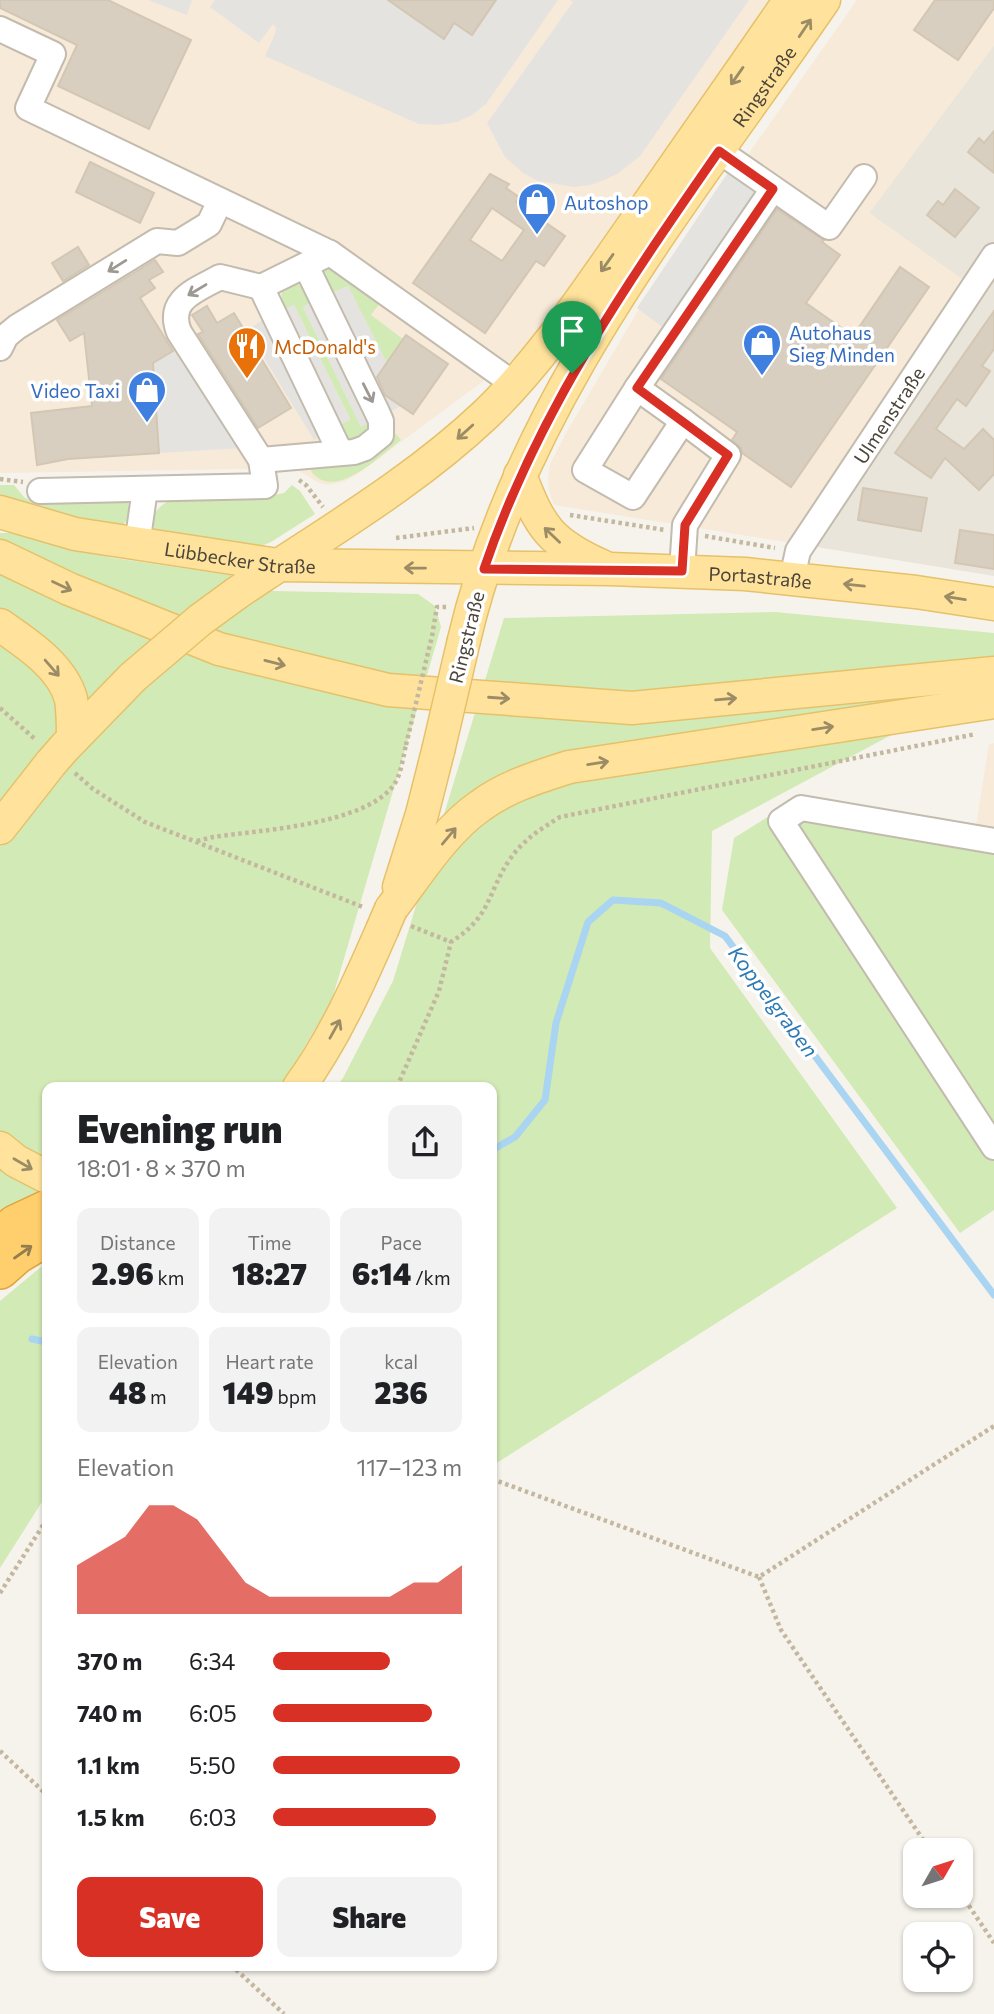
<!DOCTYPE html>
<meta charset="utf-8">
<style>
:root{--surface:#fff;--page:#f2f2f2;--text:#202124;--muted:#757577;--accent:#d93025}
body{margin:0;font-family:Commissioner,sans-serif;background:var(--page);color:var(--text);height:100vh;display:flex;flex-direction:column;font-size:26px;white-space:nowrap}
*{box-sizing:border-box;margin:0}
p{font-size:23px;color:var(--muted)}
.icon{flex:none;width:38px;height:38px;fill:none;stroke:currentColor;stroke-width:2;stroke-linecap:round;stroke-linejoin:round}
.map{position:relative;flex:1;overflow:hidden}
.panel{position:absolute;left:42px;top:1082px;width:455px;height:889px;display:flex;flex-direction:column;background:var(--surface);border-radius:14px;box-shadow:0 2px 5px #0004}
.panel>*{flex:none}
.needle{width:46px;rotate:51deg}
.fabs{position:absolute;left:903px;top:1838px;display:grid;gap:14px}
.fabs a{display:grid;place-items:center;width:70px;height:70px;border-radius:14px;background:var(--surface);box-shadow:0 2px 5px #0004;font-size:35px}
.pin{position:absolute;display:grid;place-items:center;width:60px;height:60px;color:#fff;margin:-72px -30px;border-radius:50% 50% 50% 0;rotate:-45deg;box-shadow:0 0 7px #0007}
.pin .icon{rotate:45deg}
.round{display:grid;place-items:center;flex:none;width:74px;height:74px;border-radius:14px;background:var(--page)}
.summary{display:flex;align-items:center;justify-content:space-between;height:119px;padding:0 35px}
h1{font-size:38px;font-weight:800;line-height:52px}
.figures{display:grid;grid-template-columns:repeat(3,1fr);gap:10px;height:119px;padding:7px 35px}
.figures div{display:grid;align-content:center;border-radius:14px;background:var(--page);text-align:center}
.figures b{font-size:30px;font-weight:800}
.figures small{font-size:19px;font-weight:400}
.figures p{font-size:19px}
.chart{height:196px;padding:14px 35px}
.chart p{display:flex;justify-content:space-between}
.chart svg{width:100%;height:126px;margin-top:7px;fill:var(--accent);opacity:.7}
.cta{display:flex;gap:14px;margin-top:auto;padding:14px 35px}
.cta a{flex:1;height:80px;border-radius:14px;background:var(--accent);color:#fff;font-size:28px;font-weight:800;line-height:80px;text-align:center}
.cta a+a{background:var(--page);color:var(--text)}
ul{padding:0 35px;list-style:none;font-size:23px}
li{display:grid;grid-template-columns:112px 84px 1fr;align-items:center;height:52px}
li i{height:18px;border-radius:9px;background:var(--accent)}
.map>svg:first-child{display:block}
</style>
<div class="map">
<svg width="994" height="2014" viewBox="0 0 994 2014">
<rect width="100%" height="100%" fill="#f6f3ec"/>
<polygon fill="#eae5da" points="994,45 994,576 786,542 966,282 869,213"/>
<g fill="#f7ead8">
<polygon points="0,0 777,0 531,346 356,475 345,481 329,485 319,483 294,468 0,473"/>
<polygon points="857,0 994,0 994,45 869,213 966,282 786,542 554,505 549,491 548,478 550,464 566,433 639,309"/>
<polygon points="994,743 994,836 975,833 989,744"/>
</g>
<g fill="#d2eab5">
<polygon points="329,267 379,304 371,315 403,339 387,363 348,286 332,293 319,275 322,270"/>
<polygon points="293,283 305,287 313,302 303,307 361,427 372,421 375,426 351,445 337,427 350,419 294,305 281,311 282,292"/>
<path d="M396 434 401 440C381 455 334 503 311 471L312 467 354 463Z"/>
<polygon points="0,485 14,485 24,497 29,500 128,501 130,517 120,528 111,530 0,500"/>
<path d="M292 485 300 491 315 514 271 542 256 548 158 535C146 518 157 506 174 498L274 495 284 493Z"/>
<polygon points="0,533 15,533 113,558 230,575 274,591 418,594 435,606 441,627 331,1003 280,1087 47,1087 47,1198 0,1215"/>
<polygon points="775,612 994,633 994,680 712,831 710,948 897,1208 492,1466 492,1087 336,1087 343,1078 393,981 504,618"/>
<polygon points="793,801 994,836 994,1210 960,1233 722,910 734,838"/>
<polygon points="47,1262 47,1494 0,1568 0,1301"/>
</g>
<g fill="#e5e3e0">
<polygon points="148,0 192,0 187,15"/>
<polygon points="215,0 558,0 486,104 472,115 457,122 437,125 419,124 265,56 274,36 276,28 273,24 259,43 210,7"/>
<polygon points="570,0 749,0 640,156 617,174 604,180 590,185 574,187 538,181 523,173 505,157 487,123 573,2"/>
<polygon points="735,162 777,191 678,339 637,308"/>
<polygon points="348,286 387,363 372,385 401,406 361,427 303,307"/>
<polygon points="294,305 350,420 314,440 247,330 269,316"/>
<polygon points="178,348 242,448 159,453 153,363"/>
</g>
<g fill="none" stroke-linecap="round" stroke-linejoin="round">
<g stroke="#a9d4f2" stroke-width="7">
<polyline points="492,1150 515,1137 545,1100 556,1023 588,922 613,900 661,903 725,936 994,1295"/>
<polyline points="32,1339 47,1342"/>
</g>
</g>
<g fill="#d8cfc1" stroke="#d3c7b4" stroke-width="2" fill-rule="evenodd">
<polygon points="0,0 108,0 191,40 149,129 58,86 77,45 0,8"/>
<polygon points="388,0 496,0 472,35 454,23 444,39"/>
<polygon points="935,0 994,0 994,8 958,60 914,30"/>
<polygon points="994,131 994,173 968,152 979,138 984,143"/>
<polygon points="90,162 154,193 140,223 76,192"/>
<path d="M490 174 509 184 506 188 519 197 516 202 565 236 544 266 536 261 485 333 413 283ZM492 208 524 230 502 261 470 240Z"/>
<polygon points="955,189 979,208 955,237 927,215 938,201 943,205"/>
<polygon points="777,209 824,240 822,242 840,255 806,303 853,336 900,267 929,287 791,487 742,453 741,448 732,440 737,432 661,379"/>
<polygon points="78,247 89,265 63,281 52,263"/>
<polygon points="155,260 163,272 149,280 155,288 140,298 173,351 153,363 159,453 68,459 37,465 31,413 92,406 84,333 70,341 57,320"/>
<polygon points="207,306 217,323 234,313 291,408 258,428 198,334 203,332 192,315"/>
<polygon points="994,311 994,349 982,366 990,371 966,406 957,399 936,429 964,449 983,429 994,440 994,474 979,490 945,458 931,478 895,453"/>
<polygon points="406,335 448,364 413,414 385,395 377,377"/>
<polygon points="863,488 927,498 921,531 858,520"/>
<polygon points="960,530 994,535 994,569 955,563"/>
</g>
<g fill="none" stroke-linecap="round" stroke-linejoin="round">
<defs>
<g id="minor">
<polyline points="0,29 53,54 28,108 330,253"/>
<polyline points="719,151 829,227 864,177"/>
<polyline points="261,287 340,452"/>
<polyline points="0,348 6,336 17,327 157,241 178,243 209,224 220,201"/>
<polyline points="637,388 683,421"/>
<polyline points="261,460 354,452 365,448 381,435 381,421 377,412 306,266"/>
<path d="M40 491 265 486 261 460 179 332C166 299 197 290 220 277L261 287 330 253 514 384"/>
<polyline points="137,545 145,489"/>
<polyline points="682,571 685,525 728,455 683,421 633,497 585,470 637,388 773,189"/>
<path id="s1" d="M792 578 798 551 994 256"/>
<polyline points="994,841 801,808 781,821 994,1147"/>
</g>
<g id="major">
<path d="M520 475C540 527 550 543 602 566"/>
<path id="s2" d="M0 512 75 534 278 565 610 569 745 574 916 592 994 604"/>
<polyline points="0,556 69,589 219,649 388,690 632,708 994,673"/>
<path d="M237 593C321 536 411 485 486 414 542 360 585 294 630 230 683 154 737 77 790 0"/>
<path d="M0 625C26 643 62 666 71 699 73 712 73 725 73 738"/>
<path id="s3" d="M464 640C521 397 686 201 824 0"/>
<polyline points="66,746 133,677"/>
<polyline points="0,828 51,763"/>
<polyline points="399,887 422,814 438,751"/>
<path d="M391 909C418 874 444 831 480 806 507 786 538 777 569 767L994 702"/>
<path d="M299 1087C334 1039 358 985 382 930"/>
<polyline points="0,1148 16,1161 47,1177"/>
</g>
<g id="highway">
<polyline points="0,1236 15,1224 47,1209"/>
<polyline points="0,1270 17,1255 47,1237"/>
</g>
</defs>
<use href="#minor" stroke="#c2bbae" stroke-width="28"/>
<use href="#major" stroke="#e6c16a" stroke-width="35"/>
<use href="#highway" stroke="#e0a43c" stroke-width="40"/>
<g stroke="#c4b79f" stroke-width="4.5" stroke-dasharray="3.5 3.5" stroke-linecap="butt">
<polyline points="0,479 23,482"/>
<polyline points="299,480 306,485 323,507"/>
<polyline points="570,515 665,530"/>
<polyline points="705,536 775,548"/>
<polyline points="396,538 474,528"/>
<polyline points="432,636 437,607 448,607"/>
<polyline points="0,708 36,740"/>
<polyline points="75,773 93,789 145,822 363,907"/>
<path d="M197 841 213 837C260 830 363 825 393 786 401 776 403 757 406 745"/>
<polyline points="411,926 451,942"/>
<path d="M397 1087 439 991 451 942C492 916 487 893 510 859 524 839 541 829 560 817L976 734"/>
<polyline points="492,1479 759,1577 994,1426"/>
<polyline points="759,1577 781,1630 930,1850"/>
<polyline points="0,1593 47,1519"/>
<polyline points="0,1751 47,1795"/>
<polyline points="961,1894 994,1943"/>
<polyline points="231,1965 284,2014"/>
</g>
<use href="#minor" stroke="#fff" stroke-width="24"/>
<use href="#major" stroke="#ffe39c" stroke-width="32"/>
<use href="#highway" stroke="#ffcf6e" stroke-width="37"/>
<defs>
<g id="major-bridge">
<polyline points="133,677 200,620 237,593"/>
<polyline points="438,751 464,640"/>
<polyline points="51,763 65,747"/>
<polyline points="382,930 391,909"/>
</g>
</defs>
<use href="#major-bridge" stroke="#e6c16a" stroke-width="35" stroke-linecap="butt"/>
<polyline stroke="#c4b79f" stroke-width="4.5" stroke-dasharray="3.5 3.5" stroke-linecap="butt" points="406,745 432,636"/>
<use href="#major-bridge" stroke="#ffe39c" stroke-width="32"/>
</g>
<defs><path id="oneway-shaft" d="M-6 0H5M1.5-3L5.5 0L1.5 3" fill="none" stroke-width="1.6" stroke-linecap="round" stroke-linejoin="round" transform="scale(1.75)"/></defs>
<g stroke="#9c8c66">
<use href="#oneway-shaft" transform="translate(805 28) rotate(-56)"/>
<use href="#oneway-shaft" transform="translate(737 76) rotate(125)"/>
<use href="#oneway-shaft" transform="translate(607 263) rotate(125)"/>
<use href="#oneway-shaft" transform="translate(465 432) rotate(138)"/>
<use href="#oneway-shaft" transform="translate(552 535) rotate(-136)"/>
<use href="#oneway-shaft" transform="translate(415 568) rotate(-179)"/>
<use href="#oneway-shaft" transform="translate(854 585) rotate(-174)"/>
<use href="#oneway-shaft" transform="translate(62 586) rotate(25)"/>
<use href="#oneway-shaft" transform="translate(955 598) rotate(-171)"/>
<use href="#oneway-shaft" transform="translate(275 663) rotate(14)"/>
<use href="#oneway-shaft" transform="translate(52 668) rotate(49)"/>
<use href="#oneway-shaft" transform="translate(499 698) rotate(4)"/>
<use href="#oneway-shaft" transform="translate(726 699) rotate(-5)"/>
<use href="#oneway-shaft" transform="translate(823 728) rotate(-9)"/>
<use href="#oneway-shaft" transform="translate(598 763) rotate(-9)"/>
<use href="#oneway-shaft" transform="translate(449 836) rotate(-50)"/>
<use href="#oneway-shaft" transform="translate(335 1029) rotate(-61)"/>
<use href="#oneway-shaft" transform="translate(23 1164) rotate(30)"/>
</g>
<g stroke="#9c9892">
<use href="#oneway-shaft" transform="translate(117 266) rotate(148)"/>
<use href="#oneway-shaft" transform="translate(197 290) rotate(149)"/>
<use href="#oneway-shaft" transform="translate(368 393) rotate(63)"/>
</g>
<use stroke="#937c4e" href="#oneway-shaft" transform="translate(23 1252) rotate(-35)"/>
<g fill="none" stroke-linecap="round" stroke-linejoin="round">
<defs>
<path id="route" d="M719 151 773 189 637 388 728 455 685 525 682 571 484 569C537 413 626 285 719 151Z"/>
</defs>
<use href="#route" stroke="#fff" stroke-width="14"/>
<use href="#route" stroke="#d93025" stroke-width="9"/>
</g>
<defs>
<symbol id="shop-pin" viewBox="-11 -11 22 30"><path d="M0 17L-7.5 6A9.5 9.5 0 1 1 7.5 6Z" fill="#3f7fe0" stroke="#fff"/><path d="M-5-2.5h2.3a2.7 3.5 0 0 1 5.4 0H5L5.5 6h-11ZM-1.5-2.5h3a1.5 2.3 0 0 0-3 0Z" fill="#fff"/></symbol>
<symbol id="restaurant-pin" viewBox="-11 -11 22 30"><path d="M0 17L-7.5 6A9.5 9.5 0 1 1 7.5 6Z" fill="#e8710a" stroke="#fff"/><path d="M-5-6h1v4h1v-4h1v4h1v-4h1v5L-1.5 .5V6h-2V.5L-5-1ZM5-6V6H3V1.5H1.5Q1.5-4 5-6Z" fill="#fff"/></symbol>
</defs>
<g fill-rule="evenodd">
<use href="#shop-pin" x="515" y="180" width="44" height="60"/>
<use href="#shop-pin" x="740" y="321" width="44" height="60"/>
<use href="#restaurant-pin" x="225" y="324" width="44" height="60"/>
<use href="#shop-pin" x="125" y="368" width="44" height="60"/>
</g>
<g text-anchor="middle" dominant-baseline="central" stroke-width="7" stroke-linejoin="round" paint-order="stroke">
<g font-size="19" fill="#4b4439" stroke="#fff">
<text stroke="none"><textPath href="#s3" startOffset="634">Ringstraße</textPath></text>
<text stroke="none"><textPath href="#s1" startOffset="191">Ulmenstraße</textPath></text>
<text stroke="none"><textPath href="#s2" startOffset="245">Lübbecker Straße</textPath></text>
<text stroke="none"><textPath href="#s2" startOffset="766">Portastraße</textPath></text>
<text transform="translate(466 637) rotate(-76)">Ringstraße</text>
</g>
<g font-size="19" fill="#366cbe" stroke="#fff" text-anchor="start">
<text x="564" y="202">Autoshop</text>
<text x="789" y="332">Autohaus<tspan x="789" dy="22">Sieg Minden</tspan></text>
<text x="120" y="390" text-anchor="end">Video Taxi</text>
</g>
<g font-size="19" fill="#c56008" stroke="#fff" text-anchor="start">
<text x="274" y="346">McDonald's</text>
</g>
<g font-size="21" font-style="italic" fill="#2e7ab2" stroke="#fff">
<text transform="translate(774 1001) rotate(53)">Koppelgraben</text>
</g>
</g>
</svg>
<div class="fabs">
<a><svg class="needle" viewBox="-14 -14 28 28"><path d="M0-13l5 13h-10z" fill="#e53935"/><path d="M0 13l5-13h-10z" fill="#757577"/></svg></a>
<a><svg class="icon" aria-label="locate" viewBox="0 0 24 24"><circle cx="12" cy="12" r="6"/><path d="M12 2v4M12 18v4M2 12h4M18 12h4"/></svg></a>
</div>
<div class="pin" style="left:572px;top:373px;background:#1e9e55"><svg class="icon" aria-label="arrive" viewBox="0 0 24 24"><path d="M6 21V4h12l-3 4 3 4H6"/></svg></div>
<section class="panel">
<div class="summary"><div><h1>Evening run</h1><p>18:01 · 8 × 370 m</p></div><a class="round"><svg class="icon" aria-label="share" viewBox="0 0 24 24"><path d="M12 15V3M7 8l5-5 5 5M5 13v7h14v-7"/></svg></a></div>
<div class="figures">
<div><p>Distance</p><b>2.96<small> km</small></b></div>
<div><p>Time</p><b>18:27</b></div>
<div><p>Pace</p><b>6:14<small> /km</small></b></div>
</div>
<div class="figures">
<div><p>Elevation</p><b>48<small> m</small></b></div>
<div><p>Heart rate</p><b>149<small> bpm</small></b></div>
<div><p>kcal</p><b>236</b></div>
</div>
<div class="chart"><p><span>Elevation</span>117–123 m</p>
<svg viewBox="0 0 160 44" preserveAspectRatio="none"><path d="M0 44V27L10 22L20 17L30 6L40 6L50 11L60 22L70 33L80 38L90 38L100 38L110 38L120 38L130 38L140 33L150 33L160 27V44z"/></svg>
</div>
<ul>
<li><b>370 m</b>6:34<i style="width:62%"></i></li>
<li><b>740 m</b>6:05<i style="width:84%"></i></li>
<li><b>1.1 km</b>5:50<i style="width:99%"></i></li>
<li><b>1.5 km</b>6:03<i style="width:86%"></i></li>
</ul>
<div class="cta"><a>Save</a><a>Share</a></div>
</section>
</div>
